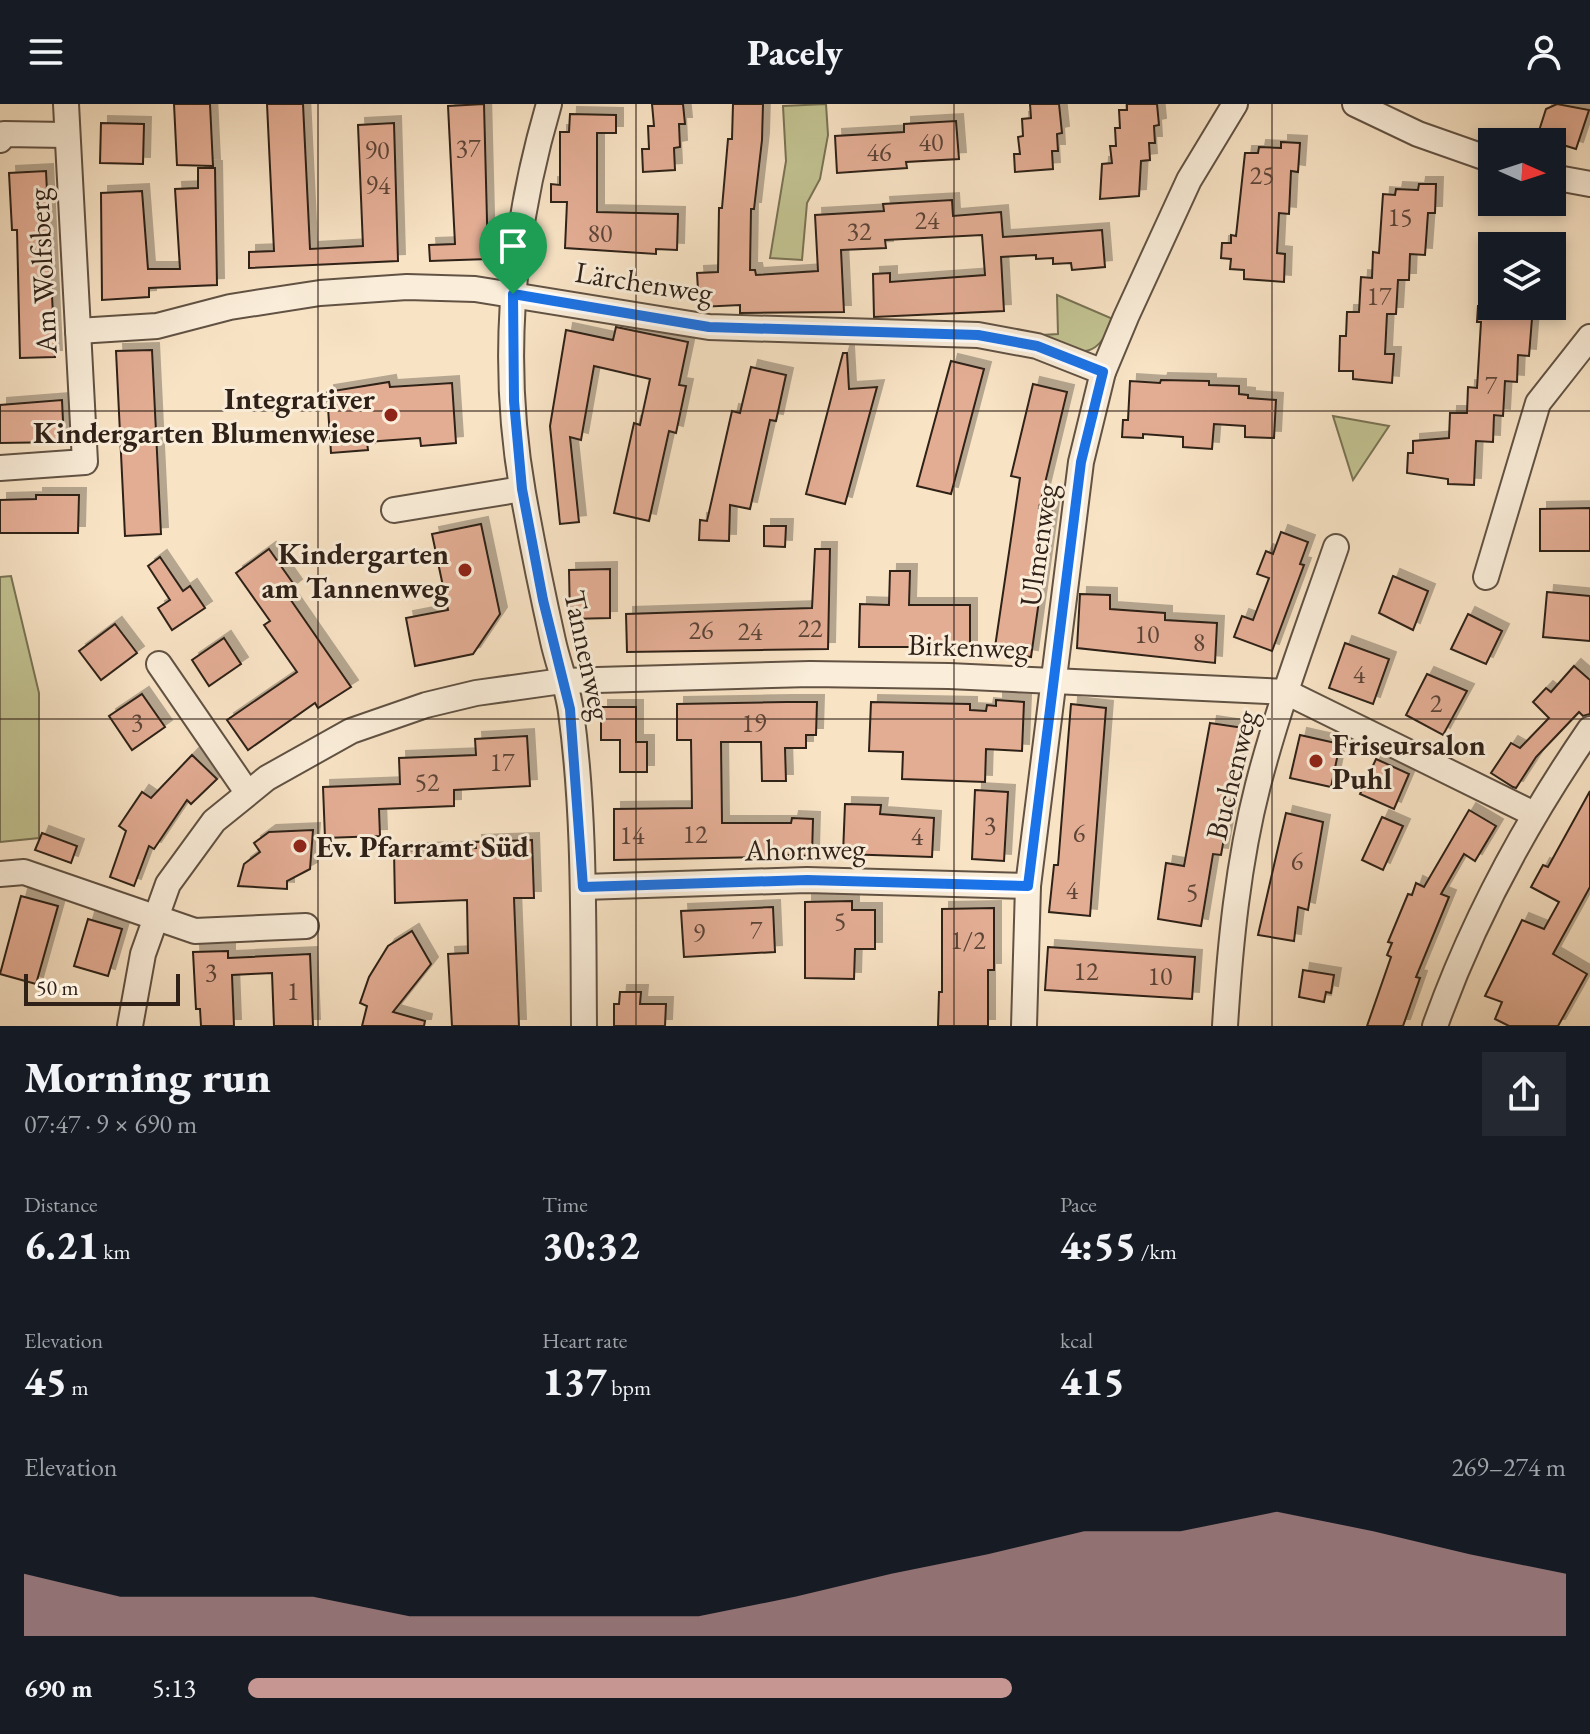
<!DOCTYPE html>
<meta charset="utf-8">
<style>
:root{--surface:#171b24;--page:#242831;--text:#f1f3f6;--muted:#9ea1a6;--accent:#c59692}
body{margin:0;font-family:"EB Garamond",serif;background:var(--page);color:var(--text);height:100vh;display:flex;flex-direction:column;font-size:30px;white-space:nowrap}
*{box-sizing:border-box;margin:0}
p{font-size:26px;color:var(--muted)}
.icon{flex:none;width:44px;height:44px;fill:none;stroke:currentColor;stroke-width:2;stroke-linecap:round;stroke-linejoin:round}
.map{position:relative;height:922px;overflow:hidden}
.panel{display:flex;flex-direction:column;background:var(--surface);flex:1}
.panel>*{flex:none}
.needle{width:52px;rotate:93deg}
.buttons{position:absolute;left:1478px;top:24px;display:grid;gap:16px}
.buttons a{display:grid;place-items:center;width:88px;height:88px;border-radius:0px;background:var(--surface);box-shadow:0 4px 12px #0003;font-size:40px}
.scale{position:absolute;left:24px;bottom:20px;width:156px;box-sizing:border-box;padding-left:8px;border:4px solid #2f2118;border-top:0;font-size:22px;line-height:28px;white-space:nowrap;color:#2f2118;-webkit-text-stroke:6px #faedd9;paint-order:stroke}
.pin{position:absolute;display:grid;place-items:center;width:68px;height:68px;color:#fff;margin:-82px -34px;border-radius:50% 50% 50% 0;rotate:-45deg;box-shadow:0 0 8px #0007}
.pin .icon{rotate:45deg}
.round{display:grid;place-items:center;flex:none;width:84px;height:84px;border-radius:0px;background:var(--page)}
.headline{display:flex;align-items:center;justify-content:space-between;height:136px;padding:0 24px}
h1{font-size:44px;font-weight:800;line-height:60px}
.figures{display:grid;grid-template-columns:repeat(3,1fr);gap:12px;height:136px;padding:8px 24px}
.figures div{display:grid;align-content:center}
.figures b{font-size:40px;font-weight:800}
.figures small{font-size:22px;font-weight:400}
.figures p{font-size:22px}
.chart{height:224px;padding:16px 24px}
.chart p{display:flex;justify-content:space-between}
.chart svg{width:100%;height:144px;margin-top:8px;fill:var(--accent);opacity:.7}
ul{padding:0 24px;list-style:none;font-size:26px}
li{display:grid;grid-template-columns:128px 96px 1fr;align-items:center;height:60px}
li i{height:20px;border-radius:10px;background:var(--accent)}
header{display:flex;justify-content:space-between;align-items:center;height:104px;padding:0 24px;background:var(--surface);font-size:36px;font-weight:800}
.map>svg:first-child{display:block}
</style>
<header><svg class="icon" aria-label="menu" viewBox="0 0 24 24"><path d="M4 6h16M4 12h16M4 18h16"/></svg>Pacely<svg class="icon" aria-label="person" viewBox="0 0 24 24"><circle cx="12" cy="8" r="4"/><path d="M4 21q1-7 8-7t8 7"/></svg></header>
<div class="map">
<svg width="1590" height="922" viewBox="0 0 1590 922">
<defs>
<filter id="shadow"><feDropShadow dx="7" dy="-7" stdDeviation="0" flood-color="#0004"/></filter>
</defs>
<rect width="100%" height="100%" fill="#f8e3c5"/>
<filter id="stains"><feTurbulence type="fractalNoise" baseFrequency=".0025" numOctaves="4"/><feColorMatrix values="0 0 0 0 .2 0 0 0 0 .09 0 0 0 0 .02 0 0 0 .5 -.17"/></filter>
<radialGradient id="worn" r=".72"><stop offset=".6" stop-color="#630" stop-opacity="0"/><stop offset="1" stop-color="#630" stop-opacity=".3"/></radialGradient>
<g fill="#c2c291" stroke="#787254" stroke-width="2">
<polygon points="826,0 828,31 820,75 807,99 802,156 770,154 786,57 783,2"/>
<path d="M1057 191 1113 215C1097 258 1081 249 1043 238L1042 231 1058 230Z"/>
<polygon points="1333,312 1389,322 1353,376"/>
<polygon points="11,472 39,589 39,734 0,738 0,473"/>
</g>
<g fill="#e3ad94" stroke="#2f2118" stroke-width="2" filter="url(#shadow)">
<polygon points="174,0 210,0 213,62 177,61"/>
<polygon points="267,0 303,0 310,145 363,142 358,21 394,19 398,157 249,164 249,148 274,147"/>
<polygon points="484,0 488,155 430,157 429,141 455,140 448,2"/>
<polygon points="652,0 683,0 685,20 679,20 680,43 674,44 675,66 643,68 642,45 649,45 648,22 654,22"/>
<polygon points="733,0 763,0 762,36 754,105 751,105 750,166 755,166 756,171 818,167 815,111 884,107 883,100 952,96 953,112 1001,108 1003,133 1102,126 1105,163 1072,166 1071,159 1053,160 1053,154 1036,155 1036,151 1001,153 1004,207 874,213 873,170 890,169 890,178 985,171 982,131 885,136 886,144 841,146 844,208 740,209 740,201 699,203 697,169 718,168 719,104 722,104 728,35 732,35"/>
<polygon points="1030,0 1059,0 1062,29 1057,30 1058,47 1052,47 1053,65 1015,68 1014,50 1020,50 1018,33 1023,32 1022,15 1031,14"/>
<polygon points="1127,0 1157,0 1159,21 1154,22 1155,39 1149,39 1150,56 1141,57 1139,92 1100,95 1102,60 1112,59 1110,42 1116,42 1115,24 1120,24 1119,6 1127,6"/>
<polygon points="1557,0 1589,6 1576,45 1537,33 1546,5"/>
<polygon points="570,10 616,11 616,29 597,29 597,108 678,110 677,146 656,145 656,150 565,144 567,98 551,98 551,80 560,81 560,28 569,28"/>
<polygon points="956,17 959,55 906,58 907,64 837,69 835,32 904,28 904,20"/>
<polygon points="101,19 144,20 143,60 100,59"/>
<polygon points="1281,38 1300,39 1298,68 1291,67 1289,110 1279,109 1277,149 1285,150 1284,178 1244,175 1244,166 1230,165 1231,155 1221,154 1222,139 1231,139 1231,131 1236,132 1245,49 1258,49 1259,43 1281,44"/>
<polygon points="198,64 215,64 217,181 149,184 149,193 102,196 101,89 142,87 148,165 180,165 175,85 198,84"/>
<polygon points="46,67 55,253 20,254 17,126 12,126 9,69"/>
<polygon points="1419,80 1436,80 1435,109 1428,109 1425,151 1410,150 1409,176 1398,176 1396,210 1387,210 1385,250 1394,250 1392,279 1353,275 1353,267 1339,267 1340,232 1346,232 1347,208 1359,208 1361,173 1372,174 1373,148 1379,149 1383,90 1395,91 1396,85 1418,86"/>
<polygon points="1478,202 1533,202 1529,252 1518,251 1517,278 1505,277 1503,312 1494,311 1493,338 1476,337 1474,381 1448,380 1448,375 1407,369 1408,349 1413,349 1413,337 1449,334 1450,309 1467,309 1468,283 1477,284 1481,218 1477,218"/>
<polygon points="616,223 688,238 679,281 686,282 676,329 669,327 649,417 614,409 634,319 640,321 650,275 594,262 581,336 570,333 579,418 560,420 550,322 566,226 613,236"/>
<polygon points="152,246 161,430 125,432 116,247"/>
<polygon points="843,249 847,249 849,285 877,283 845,400 806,390"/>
<polygon points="951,257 984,265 951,390 917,382"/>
<polygon points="751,263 786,271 776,317 770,316 750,405 730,401 729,437 699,436 700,416 707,417 732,307 740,309"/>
<polygon points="1161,276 1209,277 1209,281 1239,282 1239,290 1248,291 1248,294 1276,296 1274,334 1245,333 1245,322 1214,320 1212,345 1183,343 1183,333 1143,330 1143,334 1122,333 1123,316 1128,316 1130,277 1160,279"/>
<polygon points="389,278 390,283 452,279 456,339 421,342 420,334 367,338 368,346 331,349 327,288"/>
<polygon points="1033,280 1067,288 1039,404 1052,405 1031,553 995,548 995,543 1020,374 1011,372"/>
<polygon points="62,296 64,338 0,339 0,301"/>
<polygon points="36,391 79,391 78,429 0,429 0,396 36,395"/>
<polygon points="1590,404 1590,447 1540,447 1540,405"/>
<polygon points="481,420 500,510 473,550 415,562 406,514 448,506 432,430"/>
<polygon points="764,422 786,422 785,443 764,442"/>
<polygon points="1281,428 1308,438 1300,460 1304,461 1272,547 1234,533 1242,512 1253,516 1269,474 1257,470 1266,447 1273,450"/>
<polygon points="269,445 295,482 286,489 351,583 318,604 315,599 248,646 227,616 297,568 264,521 270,517 236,469"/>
<polygon points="815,445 830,445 828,545 627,548 626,510 812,504"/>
<polygon points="160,453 183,487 190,482 205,504 172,526 158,504 170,496 148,462"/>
<polygon points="610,465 610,514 570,515 569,466"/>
<polygon points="890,467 910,467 909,501 970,501 970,543 859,543 860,500 889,501"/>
<polygon points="1393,472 1428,487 1413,526 1379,509"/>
<polygon points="1547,488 1590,492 1590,537 1543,533"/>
<polygon points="1080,490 1110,491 1110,505 1165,509 1165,516 1217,519 1215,559 1077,544"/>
<polygon points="1468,510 1502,527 1486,560 1451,545"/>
<polygon points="115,520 137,549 101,576 79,547"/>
<polygon points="224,534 241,560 209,582 192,556"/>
<polygon points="1345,539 1389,555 1373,600 1329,584"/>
<polygon points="1574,562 1590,576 1590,610 1583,612 1579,608 1536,653 1516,684 1513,683 1491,669 1511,639 1520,644 1549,614 1533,598 1546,584 1551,588"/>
<polygon points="1427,570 1467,587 1443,631 1406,611"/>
<polygon points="142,590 165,623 132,646 109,612"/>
<polygon points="996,596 1024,598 1022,647 986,645 985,678 902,675 903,648 869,647 871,598 970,600 970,606 986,607 987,601 996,602"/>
<polygon points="787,598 817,598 816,631 806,631 806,644 785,644 786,677 762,677 761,638 721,638 722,719 791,719 792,714 813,715 812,752 768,750 768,753 614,756 614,705 692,704 691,636 677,636 677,600"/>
<polygon points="1071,600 1106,604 1090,812 1049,808 1054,761 1058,761"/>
<polygon points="601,603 636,603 636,638 647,638 647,668 620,668 620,636 601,636"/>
<polygon points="1210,619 1244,624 1221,751 1213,750 1201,822 1158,815 1166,759 1184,762"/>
<polygon points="1300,631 1340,640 1331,683 1290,674"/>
<polygon points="527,632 530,682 454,686 454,702 379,705 380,732 325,734 323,683 400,680 399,654 476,651 475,635"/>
<polygon points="192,651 217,675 191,700 187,696 154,745 149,742 134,782 110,773 126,727 119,722 142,688 151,694"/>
<polygon points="1376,655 1409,670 1394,705 1360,690"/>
<polygon points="975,686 1008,688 1004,757 972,755"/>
<polygon points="1590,687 1590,783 1553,850 1587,870 1558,922 1509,922 1495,915 1502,898 1485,892 1522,816 1544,825 1559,798 1531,783 1543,761 1548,763"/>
<polygon points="845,700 881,701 880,710 934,714 932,753 843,750"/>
<polygon points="1469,706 1496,722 1475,757 1464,750 1441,790 1449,793 1416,873 1420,874 1403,922 1367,922 1391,853 1387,851 1392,839 1388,838 1408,790 1412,791 1416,779 1424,783"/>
<polygon points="1286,709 1323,718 1308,806 1298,803 1294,837 1258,831"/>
<polygon points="1382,713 1403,722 1383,766 1362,756"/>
<polygon points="313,726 310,765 287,777 287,785 238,782 244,760 260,748 254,739 269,728"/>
<polygon points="42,729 77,742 71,759 35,746"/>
<polygon points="532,736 534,794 514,794 519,922 452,922 448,850 468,849 467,796 395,799 394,747 476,744 475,738"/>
<polygon points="21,792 58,802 36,880 0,870"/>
<polygon points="852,797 852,806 875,806 875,845 855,845 854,875 805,874 805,798"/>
<polygon points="773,803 775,848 684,853 681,807"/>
<polygon points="994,804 994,866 988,866 988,922 938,922 939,888 942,888 942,805"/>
<polygon points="88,815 122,825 108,872 74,862"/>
<polygon points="412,827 431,860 393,908 425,917 424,922 362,922 367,902 360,899 369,873 388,842"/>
<polygon points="1048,843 1195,853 1192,895 1045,886"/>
<polygon points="228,847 228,854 310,850 313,922 274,922 272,869 232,871 234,922 201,922 200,905 196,905 193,848"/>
<polygon points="1303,866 1334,871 1331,889 1326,888 1324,898 1299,893"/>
<polygon points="620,888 641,888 640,900 666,900 665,922 614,922 614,900 619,900"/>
</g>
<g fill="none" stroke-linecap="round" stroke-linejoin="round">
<defs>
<g id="minor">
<path d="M549 0C512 126 500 259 523 389 532 439 542 488 553 537 558 560 568 584 571 608 585 711 583 818 584 922"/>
<polyline points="1355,0 1418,30 1492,56"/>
<polyline points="0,36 4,30 66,31"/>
<polyline points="1552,73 1590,80"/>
<polyline points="78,227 157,222 230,203 320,189 407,183 475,185 709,223 978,231 1037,242 1103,268"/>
<polyline points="0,364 85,358 66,0"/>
<polyline points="394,406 522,385"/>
<polyline points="1486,473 1538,299 1590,233"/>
<polyline points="159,560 247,688"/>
<polyline points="0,770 24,768 195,827 306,822"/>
<polyline points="583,783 807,776 1028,782"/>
<polyline points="130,922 143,850 168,780 214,717 267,674 351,627 426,601 476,589 562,577 810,570 949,572 1286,588 1534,710"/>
<polyline points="1024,922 1028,782 1081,358 1103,268 1126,213 1189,76 1235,0"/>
<path d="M1225 922C1230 841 1238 759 1258 681 1279 600 1309 521 1336 443"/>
<path d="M1435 922C1473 815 1526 718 1590 625"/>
</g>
</defs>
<use href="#minor" stroke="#615243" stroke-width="28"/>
<use href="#minor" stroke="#faedd9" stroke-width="24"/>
</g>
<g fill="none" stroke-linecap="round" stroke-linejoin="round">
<defs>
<polygon id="route" points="513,190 709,223 978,231 1037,242 1103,268 1081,358 1028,782 807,776 583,783 570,605 543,496 522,385 514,297"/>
</defs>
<use href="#route" stroke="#fff" stroke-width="16"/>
<use href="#route" stroke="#1a73e8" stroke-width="10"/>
</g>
<path fill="none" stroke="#2f2118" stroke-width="2" stroke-opacity="0.55" d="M318 0V922M636 0V922M954 0V922M1272 0V922M0 307H1590M0 615H1590"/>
<g fill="#8f2418" stroke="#faedd9" stroke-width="3">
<circle cx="391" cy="311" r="8"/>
<circle cx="465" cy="466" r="8"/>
<circle cx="1316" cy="657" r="8"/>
<circle cx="300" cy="742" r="8"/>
</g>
<g text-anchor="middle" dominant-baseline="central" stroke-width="6" stroke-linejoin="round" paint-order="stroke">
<g font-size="26" fill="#5c4437">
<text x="931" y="38">40</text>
<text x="468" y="44">37</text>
<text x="377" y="46">90</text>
<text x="879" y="48">46</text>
<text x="1262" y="71">25</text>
<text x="378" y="81">94</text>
<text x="1400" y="113">15</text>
<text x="927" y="116">24</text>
<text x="859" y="127">32</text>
<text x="600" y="129">80</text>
<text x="1379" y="192">17</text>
<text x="1491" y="281">7</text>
<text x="810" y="524">22</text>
<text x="701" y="526">26</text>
<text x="750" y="527">24</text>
<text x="1147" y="530">10</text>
<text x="1199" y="538">8</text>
<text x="1359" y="570">4</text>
<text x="1436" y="599">2</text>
<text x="137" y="618">3</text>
<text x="754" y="619">19</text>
<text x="502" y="658">17</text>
<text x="427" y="678">52</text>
<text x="990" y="721">3</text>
<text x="1079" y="729">6</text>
<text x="695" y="730">12</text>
<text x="632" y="731">14</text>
<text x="917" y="732">4</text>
<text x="1297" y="757">6</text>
<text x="1072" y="786">4</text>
<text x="1192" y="788">5</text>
<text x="840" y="817">5</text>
<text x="756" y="826">7</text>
<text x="699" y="829">9</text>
<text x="968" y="836">1/2</text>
<text x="1086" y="867">12</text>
<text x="211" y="868">3</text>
<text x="1160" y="872">10</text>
<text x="293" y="887">1</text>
</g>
<g font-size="30" fill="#2f2118" stroke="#faedd9">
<text transform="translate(42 167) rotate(-93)">Am Wolfsberg</text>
<text transform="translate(644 178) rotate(9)">Lärchenweg</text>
<text transform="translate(1038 441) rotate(-82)">Ulmenweg</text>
<text transform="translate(968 542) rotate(2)">Birkenweg</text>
<text transform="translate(588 551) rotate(78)">Tannenweg</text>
<text transform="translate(1231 671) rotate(-76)">Buchenweg</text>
<text transform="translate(805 745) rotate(-1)">Ahornweg</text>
</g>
<g font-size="30" font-weight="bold" fill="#2f2118" stroke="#faedd9" text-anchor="end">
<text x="375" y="294">Integrativer<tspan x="375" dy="34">Kindergarten Blumenwiese</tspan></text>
<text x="449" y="449">Kindergarten<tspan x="449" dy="34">am Tannenweg</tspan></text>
<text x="1332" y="640" text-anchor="start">Friseursalon<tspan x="1332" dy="34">Puhl</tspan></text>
<text x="316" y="742" text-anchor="start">Ev. Pfarramt Süd</text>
</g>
</g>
<rect width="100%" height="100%" filter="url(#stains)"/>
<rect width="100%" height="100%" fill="url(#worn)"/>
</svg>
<div class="buttons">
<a><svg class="needle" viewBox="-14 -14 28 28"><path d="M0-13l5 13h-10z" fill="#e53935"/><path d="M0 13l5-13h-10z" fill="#9ea1a6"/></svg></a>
<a><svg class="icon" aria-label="layers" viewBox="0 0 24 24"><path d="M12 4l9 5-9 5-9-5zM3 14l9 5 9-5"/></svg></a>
</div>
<div class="scale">50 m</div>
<div class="pin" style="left:513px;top:190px;background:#1e9e55"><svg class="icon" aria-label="arrive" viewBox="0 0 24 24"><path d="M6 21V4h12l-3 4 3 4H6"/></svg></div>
</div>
<section class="panel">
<div class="headline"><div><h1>Morning run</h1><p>07:47 · 9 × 690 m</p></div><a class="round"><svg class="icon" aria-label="share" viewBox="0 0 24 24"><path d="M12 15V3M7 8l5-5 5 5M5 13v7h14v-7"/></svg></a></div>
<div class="figures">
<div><p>Distance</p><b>6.21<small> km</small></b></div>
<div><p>Time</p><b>30:32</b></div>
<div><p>Pace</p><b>4:55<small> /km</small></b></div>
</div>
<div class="figures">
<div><p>Elevation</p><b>45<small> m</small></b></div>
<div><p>Heart rate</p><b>137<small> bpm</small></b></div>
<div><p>kcal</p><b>415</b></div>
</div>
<div class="chart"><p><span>Elevation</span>269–274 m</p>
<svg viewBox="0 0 160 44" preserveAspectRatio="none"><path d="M0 44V25L10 32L20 32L30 32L40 38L50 38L60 38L70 38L80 32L90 25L100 19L110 12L120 12L130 6L140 12L150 19L160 25V44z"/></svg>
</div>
<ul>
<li><b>690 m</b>5:13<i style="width:58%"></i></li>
</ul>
</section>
